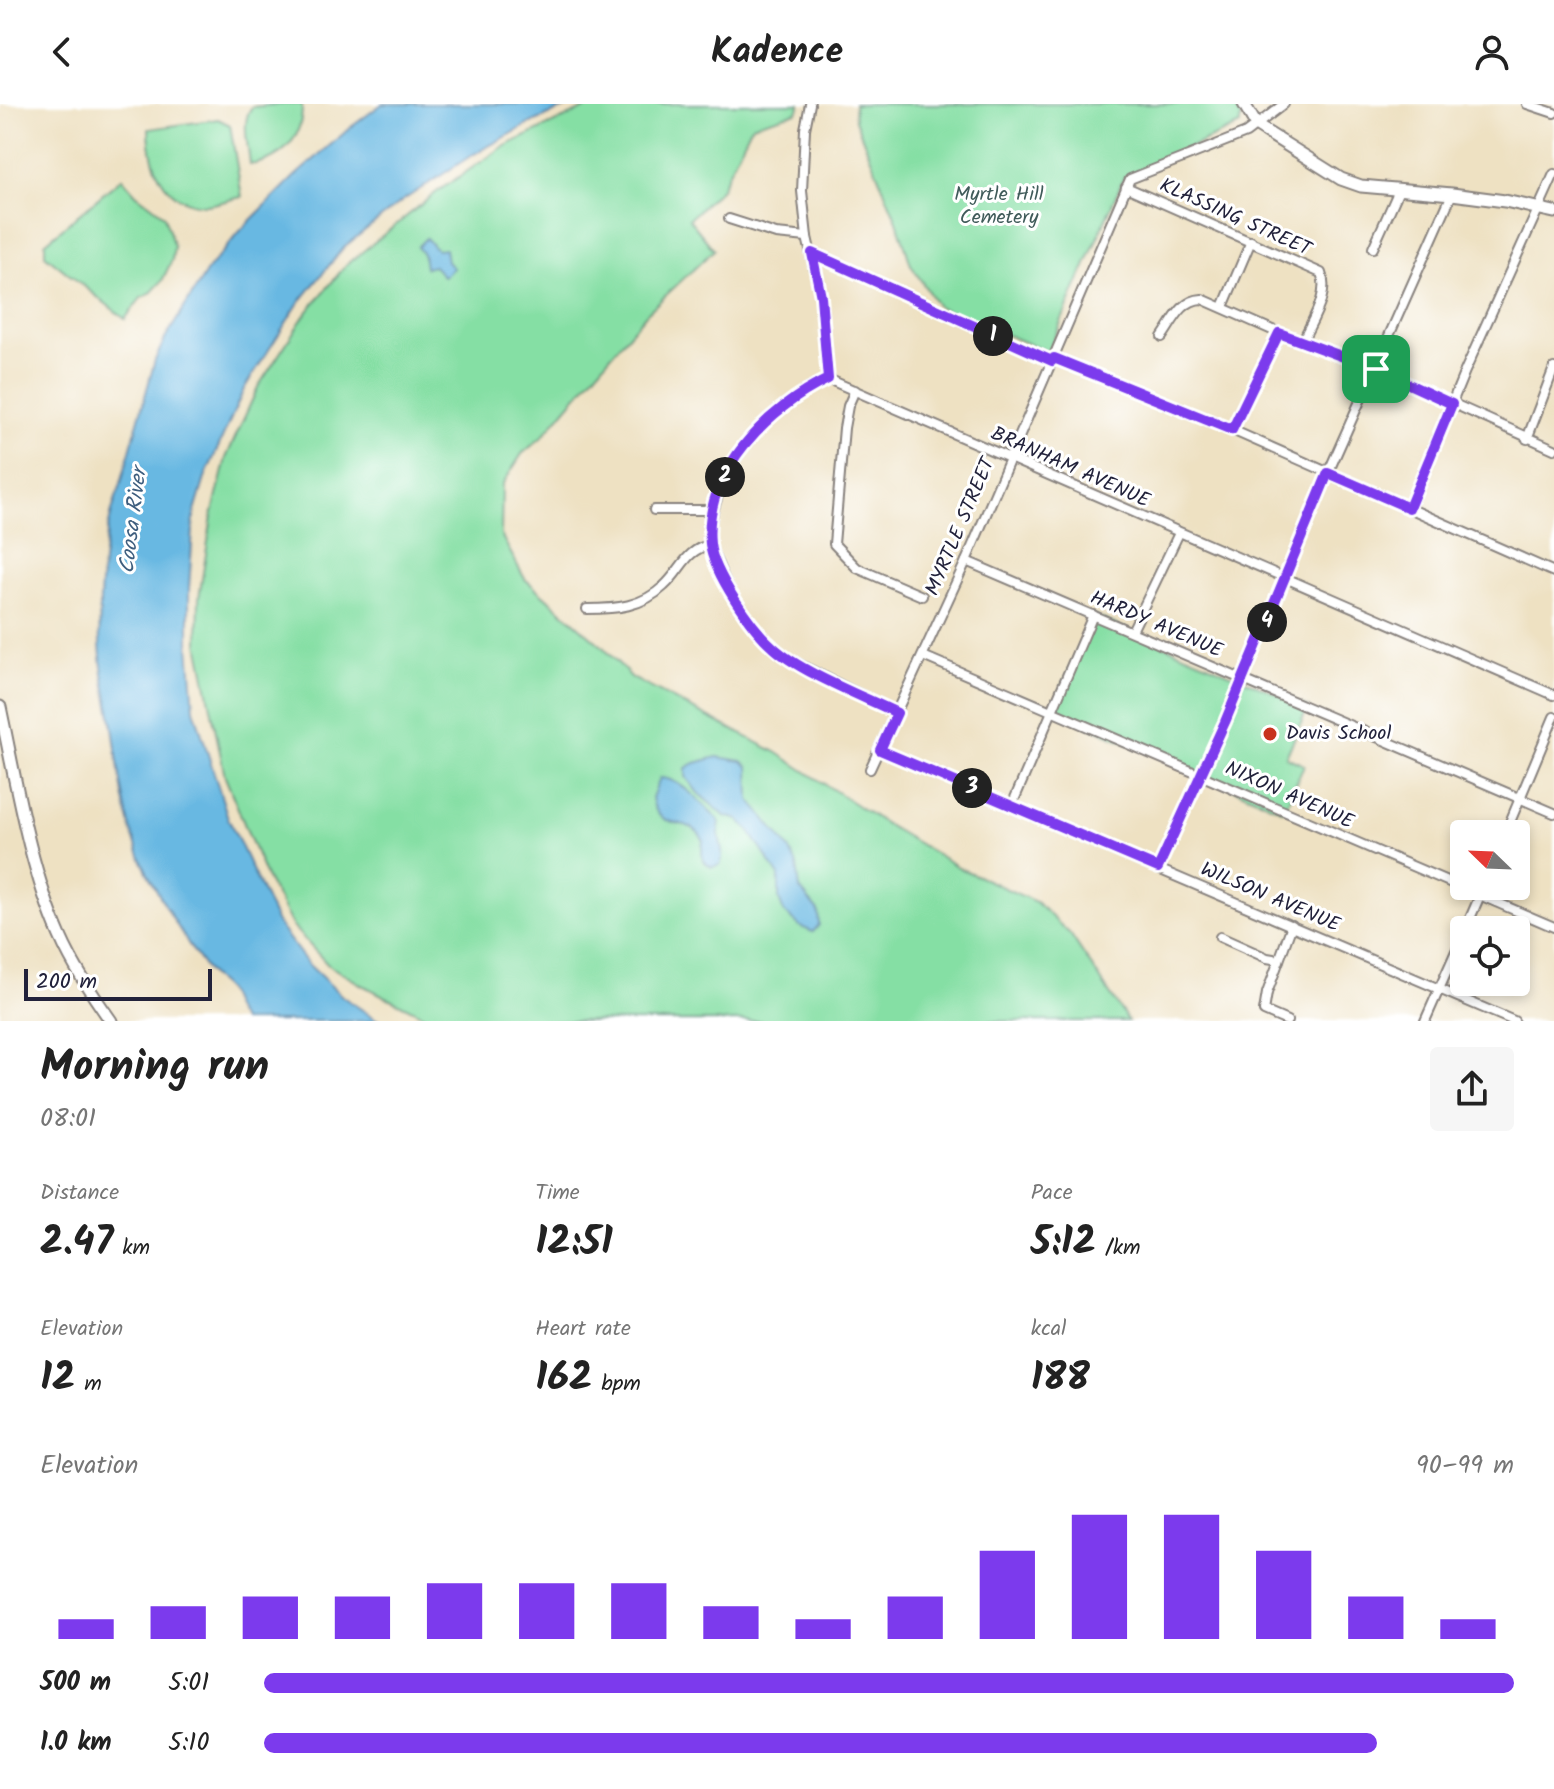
<!DOCTYPE html>
<meta charset="utf-8">
<style>
:root{--surface:#fff;--page:#f6f6f6;--text:#222;--muted:#767676;--accent:#7c3aed}
body{margin:0;font-family:Kalam,sans-serif;background:var(--page);color:var(--text);height:100vh;display:flex;flex-direction:column;font-size:30px;white-space:nowrap}
*{box-sizing:border-box;margin:0}
p{font-size:26px;color:var(--muted)}
.icon{flex:none;width:44px;height:44px;fill:none;stroke:currentColor;stroke-width:2;stroke-linecap:round;stroke-linejoin:round}
.map{position:relative;height:917px;overflow:hidden}
.sheet{display:flex;flex-direction:column;background:var(--surface);flex:1}
.sheet>*{flex:none}
.needle{width:52px;rotate:293deg}
.tools{position:absolute;left:1450px;top:716px;display:grid;gap:16px}
.tools a{display:grid;place-items:center;width:80px;height:80px;border-radius:8px;background:var(--surface);box-shadow:0 4px 12px #0003;font-size:40px}
.scale{position:absolute;left:24px;bottom:20px;width:188px;box-sizing:border-box;padding-left:8px;border:4px solid #22223b;border-top:0;font-size:22px;line-height:28px;white-space:nowrap;color:#22223b;-webkit-text-stroke:6px #fff;paint-order:stroke}
.pin{position:absolute;display:grid;place-items:center;width:68px;height:68px;color:#fff;margin:-34px;border-radius:16px;box-shadow:0 4px 12px #0006}
.km{position:absolute;width:40px;height:40px;margin:-20px;border-radius:50%;background:#222;color:#fff;font-size:22px;line-height:40px;text-align:center}
.round{display:grid;place-items:center;flex:none;width:84px;height:84px;border-radius:8px;background:var(--page)}
.summary{display:flex;align-items:center;justify-content:space-between;height:136px;padding:0 40px}
h1{font-size:44px;font-weight:800;line-height:60px}
.metrics{display:grid;grid-template-columns:repeat(3,1fr);gap:12px;height:136px;padding:8px 40px}
.metrics div{display:grid;align-content:center}
.metrics b{font-size:40px;font-weight:800}
.metrics small{font-size:22px;font-weight:400}
.metrics p{font-size:22px}
.chart{height:224px;padding:16px 40px}
.chart p{display:flex;justify-content:space-between}
.chart svg{width:100%;height:144px;margin-top:8px;stroke:var(--accent);stroke-width:6}
ul{padding:0 40px;list-style:none;font-size:26px}
li{display:grid;grid-template-columns:128px 96px 1fr;align-items:center;height:60px}
li i{height:20px;border-radius:10px;background:var(--accent)}
header{display:flex;justify-content:space-between;align-items:center;height:104px;padding:0 40px;background:var(--surface);font-size:36px;font-weight:800}
.map>svg:first-child{display:block}
</style>
<header><svg class="icon" aria-label="back" viewBox="0 0 24 24"><path d="M15 5l-7 7 7 7"/></svg>Kadence<svg class="icon" aria-label="person" viewBox="0 0 24 24"><circle cx="12" cy="8" r="4"/><path d="M4 21q1-7 8-7t8 7"/></svg></header>
<div class="map">
<svg width="1554" height="917" viewBox="0 0 1554 917">
<rect width="100%" height="100%" fill="#fff"/>
<filter id="ink" filterUnits="userSpaceOnUse"><feTurbulence type="fractalNoise" baseFrequency=".0125" numOctaves="2"/><feDisplacementMap in="SourceGraphic" scale="16" xChannelSelector="R" yChannelSelector="G"/><feConvolveMatrix kernelMatrix="1 2 1 2 8 2 1 2 1" color-interpolation-filters="sRGB"/></filter>
<filter id="wash" filterUnits="userSpaceOnUse"><feTurbulence type="fractalNoise" baseFrequency=".006" numOctaves="4" result="noise"/><feDisplacementMap in="SourceGraphic" scale="32" xChannelSelector="R" yChannelSelector="G"/><feGaussianBlur stdDeviation="1.8" result="paint"/><feColorMatrix in="noise" values="0 0 0 0 0 0 0 0 0 0 0 0 0 0 0 0 0 1.4 0 .05"/><feComposite in="paint" operator="in"/></filter>
<g filter="url(#wash)">
<rect width="100%" height="100%" fill="#eee1c2"/>
<g fill="#85dfa4" stroke="#548070" stroke-width="2">
<path d="M281 0H302C303 34 284 55 250 61 249 43 240 17 252 3Z"/>
<polygon points="595,0 800,0 797,8 752,21 720,86 689,115 714,146 646,210 542,333 522,350 502,381 501,431 525,475 602,542 632,574 776,648 887,721 962,765 1036,798 1070,830 1128,917 435,917 364,882 328,861 293,823 266,773 225,673 198,539 199,494 212,412 226,354 258,283 304,212 346,161 438,87 503,43"/>
<polygon points="854,0 1234,0 1240,12 1240,21 1124,73 1048,248 938,203 911,161 897,117 855,16"/>
<path d="M218 15 230 21 242 93C230 95 216 101 204 101 162 98 150 60 149 25Z"/>
<polygon points="122,74 136,90 164,111 174,143 172,156 162,177 150,190 141,194 125,215 45,151 45,139"/>
<polygon points="1093,511 1308,603 1286,653 1304,661 1284,707 1052,606"/>
</g>
<g fill="#67b8e2" stroke="#446d8e" stroke-width="2">
<path d="M382 0H574L531 19 472 51 402 97 344 143 298 200 244 285 206 371 194 411 189 484V541L194 605 228 714 277 819 308 860 343 893 379 917H242C233 908 232 895 225 885 221 880 216 877 212 873 187 842 166 804 148 770 125 724 120 673 113 623 110 603 105 583 102 563 96 514 101 429 120 383L155 256 165 235 208 165 241 126 295 72 351 23Z"/>
<polygon points="426,134 437,146 445,145 447,158 453,164 444,173 434,162 425,164 423,150 417,143"/>
<polygon points="717,653 742,657 749,663 750,696 790,746 797,761 800,785 818,807 819,821 813,828 801,823 784,808 779,795 779,772 748,725 739,716 725,712 698,689 686,673 686,664 695,659"/>
<path d="M660 674C682 674 702 702 718 715L720 719C715 734 727 747 720 761L712 763C699 757 702 747 703 736 691 709 658 731 652 694Z"/>
</g>
</g>
<g filter="url(#ink)">
<g fill="none" stroke-linecap="round" stroke-linejoin="round">
<defs>
<g id="street">
<polyline points="810,0 805,25 802,87 807,133 821,193 828,275"/>
<polyline points="1527,0 1554,9"/>
<path d="M1126 83 1321 169C1330 190 1312 216 1303 236"/>
<polyline points="729,115 776,130 807,133"/>
<polyline points="1373,144 1399,86"/>
<polyline points="812,149 1052,257"/>
<polyline points="1223,203 1251,137"/>
<path d="M1162 233C1173 218 1181 196 1202 195L1279 229 1376 265 1554 345"/>
<polyline points="1054,254 1232,326 1554,468"/>
<polyline points="828,275 1554,591"/>
<path d="M828 275C779 298 739 335 720 386 714 403 708 422 710 440 711 447 716 456 719 463 734 499 755 530 787 554L897 609"/>
<polyline points="855,286 848,302 844,324 834,440 857,464 922,492"/>
<polyline points="1232,326 1279,229"/>
<polyline points="1527,335 1554,264"/>
<polyline points="1409,404 1465,267 1554,70"/>
<polyline points="654,406 712,406"/>
<polyline points="966,457 1554,709"/>
<path d="M587 505C616 505 642 503 664 482 681 467 686 445 710 441"/>
<polyline points="1132,527 1179,429"/>
<polyline points="923,552 1554,823"/>
<polyline points="880,646 1514,917"/>
<polyline points="870,665 966,457 1130,75 1246,29 1284,0"/>
<polyline points="1012,701 1093,511"/>
<polyline points="1505,730 1554,613"/>
<polyline points="1158,764 1225,618 1328,369 1452,90"/>
<polyline points="1465,826 1484,782"/>
<polyline points="1220,833 1267,854 1279,856"/>
<polyline points="1287,917 1264,907 1267,889 1292,821"/>
<polyline points="1425,917 1464,829"/>
</g>
<g id="secondary">
<polyline points="1244,0 1257,22 1341,75 1361,82 1452,90 1505,97 1554,108"/>
<path d="M0 603C16 678 29 762 60 832 73 862 92 890 111 917"/>
</g>
</defs>
<use href="#street" stroke="#88827e" stroke-width="12"/>
<use href="#secondary" stroke="#88827e" stroke-width="15"/>
<use href="#street" stroke="#fff" stroke-width="8"/>
<use href="#secondary" stroke="#fff" stroke-width="11"/>
</g>
</g>
<g fill="none" stroke-linecap="round" stroke-linejoin="round" filter="url(#ink)">
<defs>
<path id="route" d="M812 149 1052 257 1054 254 1232 326 1279 229 1376 265 1452 300 1409 404 1328 369 1225 618 1158 764 880 646 897 609C862 592 800 568 773 543 751 524 713 468 710 440 703 368 769 303 828 275L821 193Z"/>
</defs>
<use href="#route" stroke="#fff" stroke-width="16"/>
<use href="#route" stroke="#7c3aed" stroke-width="10"/>
</g>
<circle fill="#c8321e" stroke="#fff" stroke-width="3" cx="1270" cy="630" r="8"/>
<g text-anchor="middle" dominant-baseline="central" stroke-width="6" stroke-linejoin="round" paint-order="stroke">
<g font-size="20" fill="#405b5a" stroke="#fff">
<text x="999" y="91">Myrtle Hill<tspan x="999" dy="23">Cemetery</tspan></text>
</g>
<g font-size="20" fill="#22223b" stroke="#fff">
<text transform="translate(1235 114) rotate(24)">KLASSING STREET</text>
<text transform="translate(1070 364) rotate(24)">BRANHAM AVENUE</text>
<text transform="translate(961 423) rotate(-67)">MYRTLE STREET</text>
<text transform="translate(1156 521) rotate(23)">HARDY AVENUE</text>
<text transform="translate(1289 692) rotate(24)">NIXON AVENUE</text>
<text transform="translate(1270 794) rotate(23)">WILSON AVENUE</text>
</g>
<g font-size="20" fill="#22223b" stroke="#fff" text-anchor="start">
<text x="1286" y="630">Davis School</text>
</g>
<g font-size="22" font-style="italic" fill="#3e5e7e" stroke="#fff">
<text transform="translate(134 417) rotate(-83)">Coosa River</text>
</g>
</g>
</svg>
<div class="tools">
<a><svg class="needle" viewBox="-14 -14 28 28"><path d="M0-13l5 13h-10z" fill="#e53935"/><path d="M0 13l5-13h-10z" fill="#767676"/></svg></a>
<a><svg class="icon" aria-label="locate" viewBox="0 0 24 24"><circle cx="12" cy="12" r="6"/><path d="M12 2v4M12 18v4M2 12h4M18 12h4"/></svg></a>
</div>
<div class="scale">200 m</div>
<div class="pin" style="left:1376px;top:265px;background:#1e9e55"><svg class="icon" aria-label="arrive" viewBox="0 0 24 24"><path d="M6 21V4h12l-3 4 3 4H6"/></svg></div>
<b class="km" style="left:993px;top:232px">1</b>
<b class="km" style="left:725px;top:373px">2</b>
<b class="km" style="left:972px;top:684px">3</b>
<b class="km" style="left:1267px;top:518px">4</b>
</div>
<section class="sheet">
<div class="summary"><div><h1>Morning run</h1><p>08:01</p></div><a class="round"><svg class="icon" aria-label="share" viewBox="0 0 24 24"><path d="M12 15V3M7 8l5-5 5 5M5 13v7h14v-7"/></svg></a></div>
<div class="metrics">
<div><p>Distance</p><b>2.47<small> km</small></b></div>
<div><p>Time</p><b>12:51</b></div>
<div><p>Pace</p><b>5:12<small> /km</small></b></div>
</div>
<div class="metrics">
<div><p>Elevation</p><b>12<small> m</small></b></div>
<div><p>Heart rate</p><b>162<small> bpm</small></b></div>
<div><p>kcal</p><b>188</b></div>
</div>
<div class="chart"><p><span>Elevation</span>90–99 m</p>
<svg viewBox="0 0 160 44" preserveAspectRatio="none"><path d="M5 44V38M15 44V34M25 44V31M35 44V31M45 44V27M55 44V27M65 44V27M75 44V34M85 44V38M95 44V31M105 44V17M115 44V6M125 44V6M135 44V17M145 44V31M155 44V38"/></svg>
</div>
<ul>
<li><b>500 m</b>5:01<i style="width:100%"></i></li>
<li><b>1.0 km</b>5:10<i style="width:89%"></i></li>
</ul>
</section>
